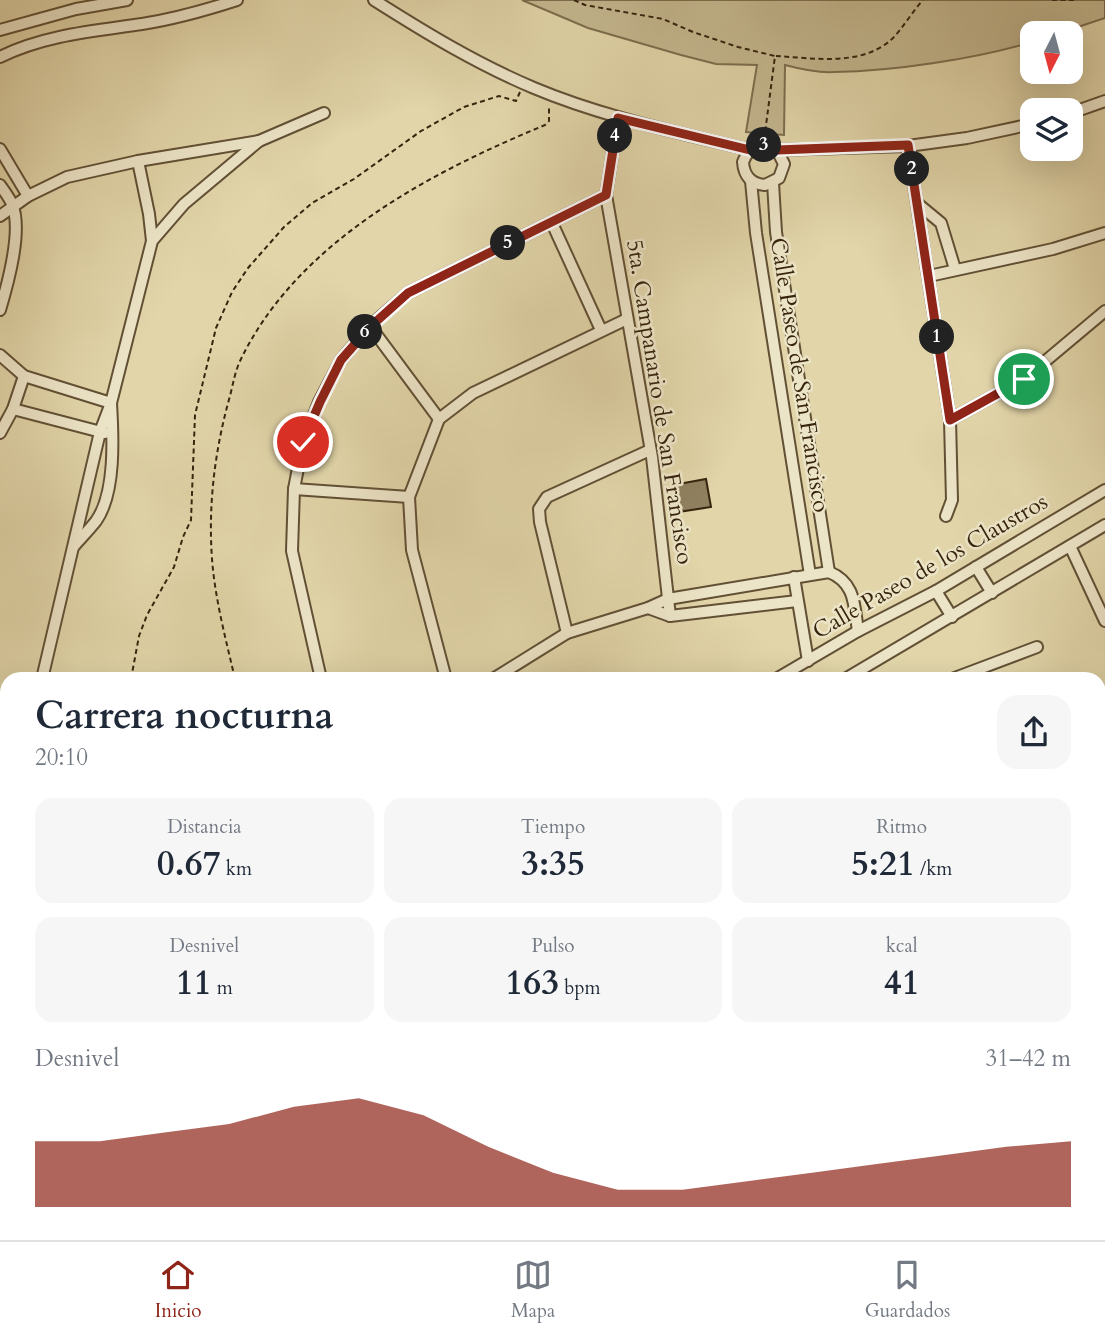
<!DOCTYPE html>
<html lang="es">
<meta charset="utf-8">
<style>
:root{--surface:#fff;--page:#f6f6f7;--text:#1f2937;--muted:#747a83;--line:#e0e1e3;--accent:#8f2418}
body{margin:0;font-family:Cardo,serif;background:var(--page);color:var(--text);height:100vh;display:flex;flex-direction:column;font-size:26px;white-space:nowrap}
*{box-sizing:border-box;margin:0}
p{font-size:23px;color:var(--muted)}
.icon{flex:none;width:38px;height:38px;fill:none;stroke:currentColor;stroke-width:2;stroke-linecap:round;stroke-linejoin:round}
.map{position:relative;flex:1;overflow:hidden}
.drawer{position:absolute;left:0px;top:672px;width:1106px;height:569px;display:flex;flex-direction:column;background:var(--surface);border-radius:21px 21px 0 0;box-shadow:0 7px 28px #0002}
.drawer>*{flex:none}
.needle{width:46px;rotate:186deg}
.controls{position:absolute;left:1020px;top:21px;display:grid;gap:14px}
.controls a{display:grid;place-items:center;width:63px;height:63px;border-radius:14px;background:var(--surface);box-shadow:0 7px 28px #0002;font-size:35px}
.pin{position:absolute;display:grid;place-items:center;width:60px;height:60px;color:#fff;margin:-30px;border:4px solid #fff;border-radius:50%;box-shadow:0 2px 7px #0007}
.km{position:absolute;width:35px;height:35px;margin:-18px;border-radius:50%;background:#222;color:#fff;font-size:19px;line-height:35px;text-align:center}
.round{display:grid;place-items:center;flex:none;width:74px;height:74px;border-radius:21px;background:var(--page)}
.summary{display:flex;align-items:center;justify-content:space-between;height:119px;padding:0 35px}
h1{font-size:38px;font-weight:700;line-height:52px}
.stats{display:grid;grid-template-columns:repeat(3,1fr);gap:10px;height:119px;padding:7px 35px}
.stats div{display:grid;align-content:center;border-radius:18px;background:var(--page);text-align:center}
.stats b{font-size:35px;font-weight:700}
.stats small{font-size:19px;font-weight:400}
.stats p{font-size:19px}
.chart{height:196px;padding:14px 35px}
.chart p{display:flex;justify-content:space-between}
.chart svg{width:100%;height:126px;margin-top:7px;fill:var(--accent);opacity:.7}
.tab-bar{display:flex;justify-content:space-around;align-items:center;height:98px;border-top:2px solid var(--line);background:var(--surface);font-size:19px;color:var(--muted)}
.tab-bar a{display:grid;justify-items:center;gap:4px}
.tab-bar .selected{color:var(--accent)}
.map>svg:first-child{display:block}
</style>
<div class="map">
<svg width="1105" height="1240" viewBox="0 0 1105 1240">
<rect width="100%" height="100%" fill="#e1d5a9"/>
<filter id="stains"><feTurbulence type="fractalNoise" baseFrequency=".00286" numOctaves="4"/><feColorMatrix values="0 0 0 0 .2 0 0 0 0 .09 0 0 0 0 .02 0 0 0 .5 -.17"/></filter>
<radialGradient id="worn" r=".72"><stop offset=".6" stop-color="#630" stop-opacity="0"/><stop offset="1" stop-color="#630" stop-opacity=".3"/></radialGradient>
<g fill="#c4b78f" stroke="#7e6e4e" stroke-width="2">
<path d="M522 0H1105V18L1060 33H1032V42C974 59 895 71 834 72 818 73 800 69 785 65L784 135 746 132 757 65 716 64 681 55 588 28Z"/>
<polygon points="7,1049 7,1234 184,1234 185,1238 189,1240 0,1240 0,1072"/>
<polygon points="547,1234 902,1234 904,1240 547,1240"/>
</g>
<g fill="#a79974" stroke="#7a6a4b" stroke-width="2">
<polygon points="0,1150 7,1151 7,1234 16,1234 16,1240 0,1240"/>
<polygon points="184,1234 547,1234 547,1240 189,1240 185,1238"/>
</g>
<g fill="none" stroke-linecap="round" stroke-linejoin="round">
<g stroke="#7a6a4b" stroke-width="3.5">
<polyline points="1099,1221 1105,1222"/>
<polyline points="1038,1240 1048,1234"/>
</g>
</g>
<polygon fill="#8f805f" stroke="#37240e" stroke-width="2" points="706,479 711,507 678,512 673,485"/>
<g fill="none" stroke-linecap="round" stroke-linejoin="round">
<defs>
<g id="street">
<path d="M374 0C426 33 477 64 534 88 603 117 677 132 750 150"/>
<polyline points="0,30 76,9 127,0"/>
<path d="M0 57C44 35 94 31 142 24 174 19 206 10 237 0"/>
<polyline points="1071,113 1105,101"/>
<polyline points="618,118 606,195 652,457 670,616"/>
<polyline points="908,146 950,420 952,500 946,516"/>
<polyline points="0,149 28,196"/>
<path d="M777 150 784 164 779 178 765 185C751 184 744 176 743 162 749 146 763 141 777 150L908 146 967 138 1032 124"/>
<polyline points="138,161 149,214 152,241"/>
<polyline points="751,181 756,233 810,575"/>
<polyline points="773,183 776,232 829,572"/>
<path d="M0 185C4 191 9 197 12 204 23 230 8 283 0 310"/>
<polyline points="918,204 941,223 955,269"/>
<polyline points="0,216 28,196 67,177 138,161 259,141 324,113"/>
<polyline points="552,223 601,330"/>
<polyline points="929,276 1053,249 1105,233"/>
<polyline points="370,326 439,419"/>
<polyline points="0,355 24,376 13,409 0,433"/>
<path d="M24 376 111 403C113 436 116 493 96 521 89 530 81 538 74 546"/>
<polyline points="13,409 105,433"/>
<polyline points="950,420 1024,379 1105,311"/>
<polyline points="294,489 409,497"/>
<polyline points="1070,546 1105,621"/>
<polyline points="976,567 992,593"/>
<polyline points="794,577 808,661"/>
<polyline points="936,591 952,617"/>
<polyline points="648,608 670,616 797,601"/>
<polyline points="567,633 540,522 539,509 547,497 650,450"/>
<polyline points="42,679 100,432 111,403 152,241 184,204 259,141"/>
<polyline points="321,679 292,551 294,489 303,442 319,402 341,360 370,326 408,293 606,195"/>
<polyline points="446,679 412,550 409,497 439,419 473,393 627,319"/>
<path d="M493 679 567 633 648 608 668 599 829 572C856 583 854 606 858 631"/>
<polyline points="776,679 858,631 936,591 1105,490"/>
<polyline points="845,679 1105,525"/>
<polyline points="952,679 1037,647"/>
<polyline points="0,739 7,735"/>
<polyline points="0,896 7,895"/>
<polyline points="0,926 7,926"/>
<polyline points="0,1015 7,1014"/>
</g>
</defs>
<use href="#street" stroke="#625035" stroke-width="14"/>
<g stroke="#37240e" stroke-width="2" stroke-dasharray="5 3.5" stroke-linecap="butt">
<polyline points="574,0 585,5 663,19 693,32 738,47 775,56 765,133"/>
<polyline points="1052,0 1075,0"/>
<path d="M776 56C814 58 861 67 892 39 903 28 912 12 923 0"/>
<polyline points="131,679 139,636 147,615 174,567 183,537 191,520 195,415 216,328 232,292 248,268 284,227 312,203 354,179 421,131 464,107 499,96 516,101 520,92"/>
<path d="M235 679C226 640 215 599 212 559 208 504 215 449 230 396 233 384 235 372 240 361 297 242 429 173 545 125L549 121V107"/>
<polyline points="573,1234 577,1240"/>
<polyline points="766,1234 768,1240"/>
<polyline points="27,1240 28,1234"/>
<polyline points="235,1240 239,1234"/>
<polyline points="556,1240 560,1234"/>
<polyline points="619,1240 626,1234"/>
<polyline points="696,1240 704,1234"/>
</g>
<use href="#street" stroke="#ece4c7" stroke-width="10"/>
</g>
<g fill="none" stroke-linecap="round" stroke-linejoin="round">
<defs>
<polyline id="route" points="303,442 320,402 341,360 370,327 408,293 606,195 618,118 750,150 764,145 777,150 908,145 950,420 1024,379"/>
</defs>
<use href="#route" stroke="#fff" stroke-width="14"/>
<use href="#route" stroke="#8f2418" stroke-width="9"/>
</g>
<g text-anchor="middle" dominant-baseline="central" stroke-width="5" stroke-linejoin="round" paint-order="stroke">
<g font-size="23" fill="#37240e" stroke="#ece4c7">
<text transform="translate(800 375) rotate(81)">Calle Paseo de San Francisco</text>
<text transform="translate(660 402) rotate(81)">5ta. Campanario de San Francisco</text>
<text transform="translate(930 566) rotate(-30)">Calle Paseo de los Claustros</text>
</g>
</g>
<rect width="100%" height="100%" filter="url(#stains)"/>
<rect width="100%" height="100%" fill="url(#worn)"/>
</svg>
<div class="controls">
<a><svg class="needle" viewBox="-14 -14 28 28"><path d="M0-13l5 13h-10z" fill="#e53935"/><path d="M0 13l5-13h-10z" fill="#747a83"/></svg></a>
<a><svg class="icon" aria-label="layers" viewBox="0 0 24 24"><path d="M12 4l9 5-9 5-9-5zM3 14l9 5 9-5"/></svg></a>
</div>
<div class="pin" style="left:1024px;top:379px;background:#1e9e55"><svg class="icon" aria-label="arrive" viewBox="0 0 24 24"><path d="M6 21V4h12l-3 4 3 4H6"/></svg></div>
<div class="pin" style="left:303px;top:442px;background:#d93025"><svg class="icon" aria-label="check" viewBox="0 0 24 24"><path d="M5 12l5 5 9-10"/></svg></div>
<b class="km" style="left:937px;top:337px">1</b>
<b class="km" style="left:912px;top:169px">2</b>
<b class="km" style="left:764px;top:145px">3</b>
<b class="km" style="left:615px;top:136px">4</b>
<b class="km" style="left:508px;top:243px">5</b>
<b class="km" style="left:365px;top:332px">6</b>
<section class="drawer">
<div class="summary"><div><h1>Carrera nocturna</h1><p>20:10</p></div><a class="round"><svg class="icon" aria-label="share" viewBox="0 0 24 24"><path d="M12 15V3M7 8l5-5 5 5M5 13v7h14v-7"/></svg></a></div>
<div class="stats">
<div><p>Distancia</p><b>0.67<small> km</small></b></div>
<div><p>Tiempo</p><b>3:35</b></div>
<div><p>Ritmo</p><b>5:21<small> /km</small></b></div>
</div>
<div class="stats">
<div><p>Desnivel</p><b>11<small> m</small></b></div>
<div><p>Pulso</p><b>163<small> bpm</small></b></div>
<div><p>kcal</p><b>41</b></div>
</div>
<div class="chart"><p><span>Desnivel</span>31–42 m</p>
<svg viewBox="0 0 160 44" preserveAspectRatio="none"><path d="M0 44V21L10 21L20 18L30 15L40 9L50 6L60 12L70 23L80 32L90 38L100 38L110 35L120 32L130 29L140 26L150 23L160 21V44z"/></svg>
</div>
</section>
</div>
<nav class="tab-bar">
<a class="selected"><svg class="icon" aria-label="home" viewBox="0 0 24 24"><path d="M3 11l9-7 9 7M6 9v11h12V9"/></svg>Inicio</a>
<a><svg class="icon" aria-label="map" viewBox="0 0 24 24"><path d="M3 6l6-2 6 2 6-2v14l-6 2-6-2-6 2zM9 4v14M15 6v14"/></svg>Mapa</a>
<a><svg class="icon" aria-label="saved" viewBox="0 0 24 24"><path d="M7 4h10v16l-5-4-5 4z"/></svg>Guardados</a>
</nav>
